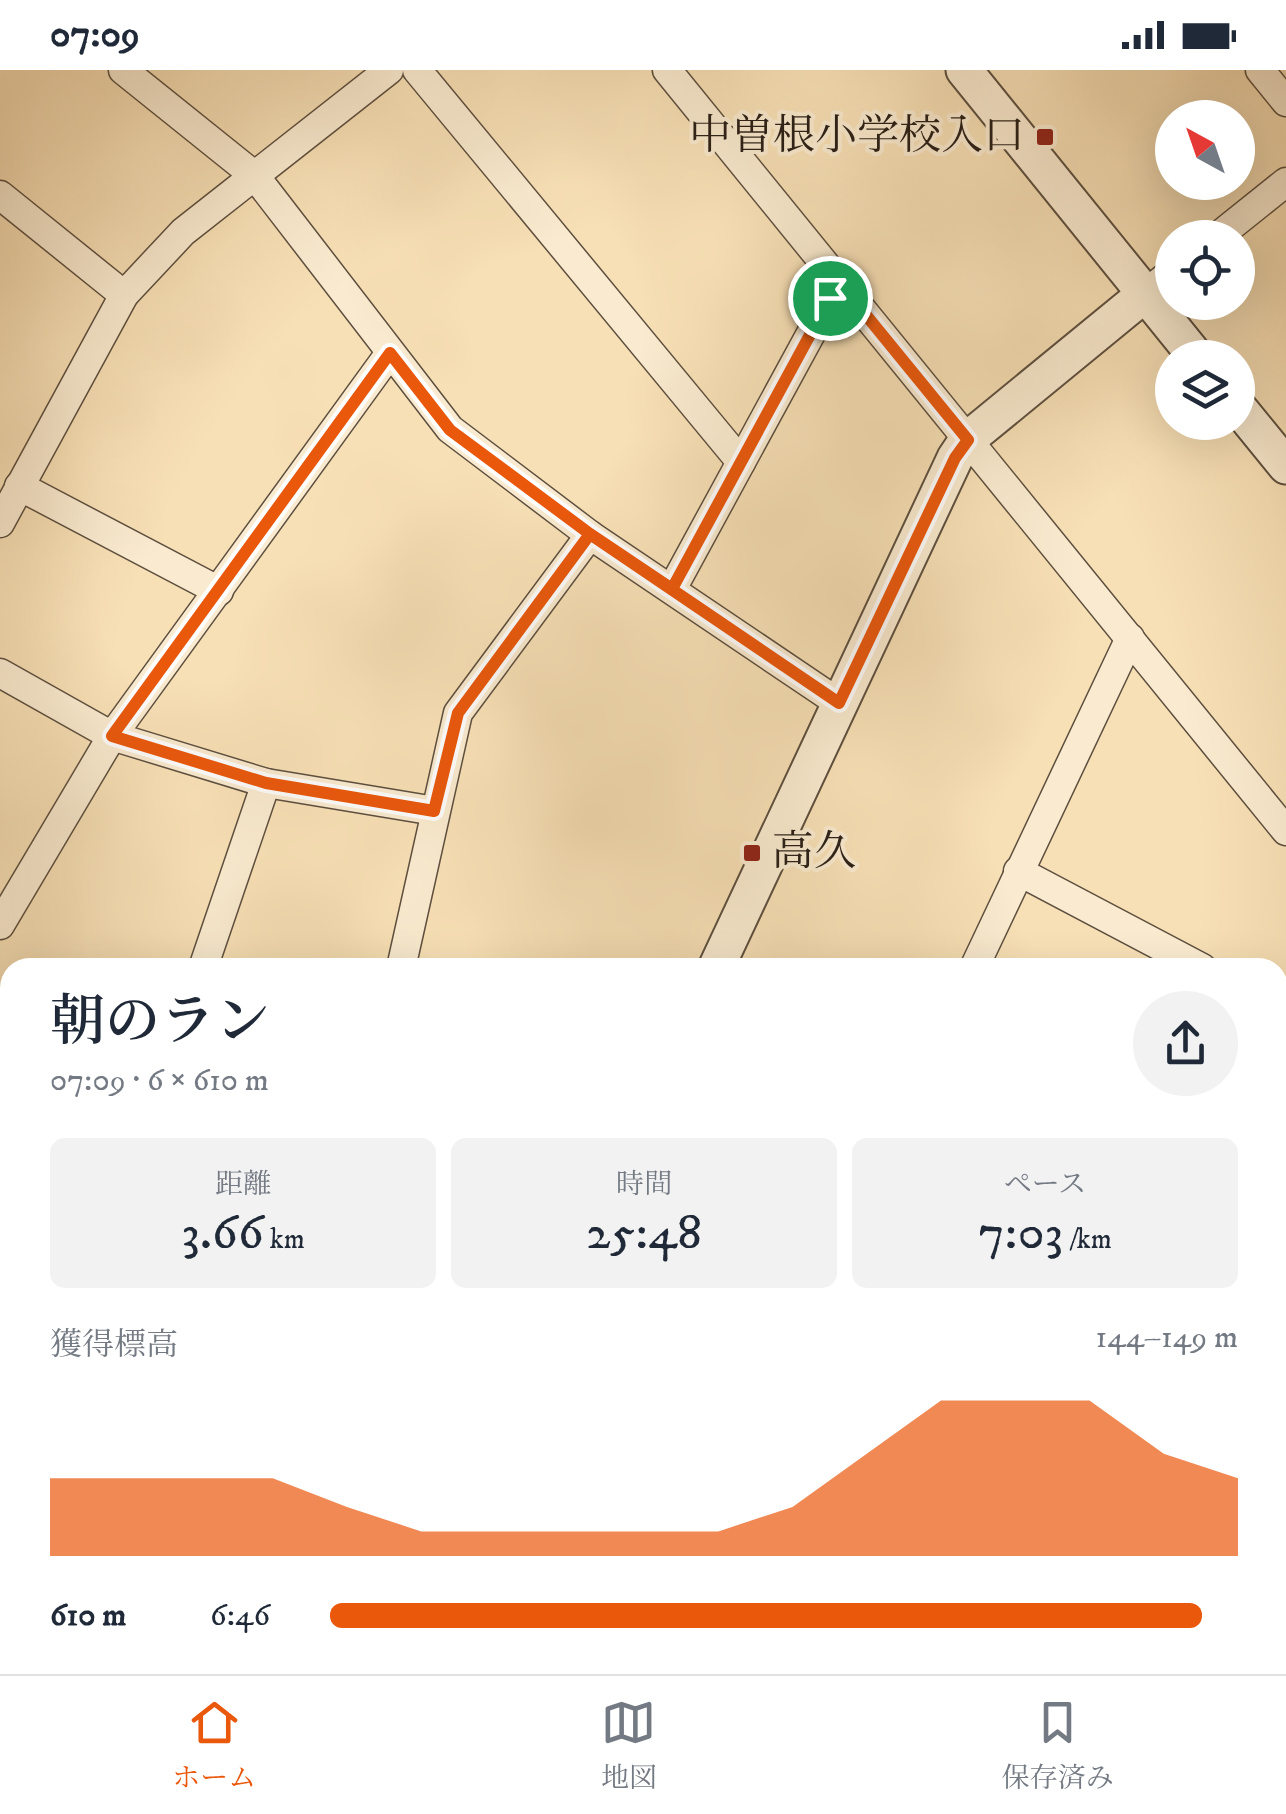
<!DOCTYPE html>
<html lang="ja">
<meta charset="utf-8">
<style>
:root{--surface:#fff;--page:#f2f2f3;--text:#1f2937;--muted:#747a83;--line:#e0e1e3;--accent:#ea580c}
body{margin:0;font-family:"IM FELL DW Pica","Noto Serif JP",serif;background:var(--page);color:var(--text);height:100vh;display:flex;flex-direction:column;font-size:38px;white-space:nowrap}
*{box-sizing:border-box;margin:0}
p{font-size:32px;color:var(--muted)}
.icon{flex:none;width:55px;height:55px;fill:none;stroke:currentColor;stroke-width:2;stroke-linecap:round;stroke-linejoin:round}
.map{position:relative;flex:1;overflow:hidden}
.panel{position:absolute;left:0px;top:888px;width:1288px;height:718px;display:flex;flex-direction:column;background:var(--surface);border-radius:30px 30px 0 0;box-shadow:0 10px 40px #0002}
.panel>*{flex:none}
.needle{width:65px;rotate:320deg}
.controls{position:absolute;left:1155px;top:30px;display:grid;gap:20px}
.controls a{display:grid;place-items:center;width:100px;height:100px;border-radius:50%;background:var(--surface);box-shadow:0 10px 40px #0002;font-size:50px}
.pin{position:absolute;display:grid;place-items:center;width:85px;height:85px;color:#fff;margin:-42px;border:5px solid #fff;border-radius:50%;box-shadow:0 2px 10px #0007}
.round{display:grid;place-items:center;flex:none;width:105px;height:105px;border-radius:52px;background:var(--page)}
.head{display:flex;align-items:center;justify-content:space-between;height:170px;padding:0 50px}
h1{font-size:55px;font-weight:600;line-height:75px}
.stats{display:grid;grid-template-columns:repeat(3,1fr);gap:15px;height:170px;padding:10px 50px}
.stats div{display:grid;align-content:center;border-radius:15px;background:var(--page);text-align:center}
.stats b{font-size:50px;font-weight:600}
.stats small{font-size:28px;font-weight:400}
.stats p{font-size:28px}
.chart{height:280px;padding:20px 50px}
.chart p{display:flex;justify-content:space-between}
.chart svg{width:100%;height:180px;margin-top:10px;fill:var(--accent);opacity:.7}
ul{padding:0 50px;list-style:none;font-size:32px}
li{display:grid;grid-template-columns:160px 120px 1fr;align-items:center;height:75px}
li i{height:25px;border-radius:12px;background:var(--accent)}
.status{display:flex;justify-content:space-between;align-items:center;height:70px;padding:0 50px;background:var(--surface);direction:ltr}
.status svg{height:28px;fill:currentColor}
.dock{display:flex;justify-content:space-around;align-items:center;height:140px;border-top:2px solid var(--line);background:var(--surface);font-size:28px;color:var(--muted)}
.dock a{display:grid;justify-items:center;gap:5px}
.dock .on{color:var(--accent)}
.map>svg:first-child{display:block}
</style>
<div class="status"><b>07:09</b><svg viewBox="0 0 49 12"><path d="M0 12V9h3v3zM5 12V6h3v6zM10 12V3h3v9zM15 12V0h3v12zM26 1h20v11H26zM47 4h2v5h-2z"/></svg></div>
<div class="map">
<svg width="1286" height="1604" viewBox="0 0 1286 1604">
<rect width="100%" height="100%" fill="#f8e0b6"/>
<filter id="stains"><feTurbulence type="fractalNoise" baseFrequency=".002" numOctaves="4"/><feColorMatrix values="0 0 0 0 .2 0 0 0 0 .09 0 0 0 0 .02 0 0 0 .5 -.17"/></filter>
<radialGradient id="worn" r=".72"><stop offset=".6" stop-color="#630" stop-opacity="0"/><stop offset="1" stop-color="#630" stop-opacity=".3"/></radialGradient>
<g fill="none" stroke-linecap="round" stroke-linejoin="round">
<defs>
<g id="minor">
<polyline points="123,0 255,106 450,359 590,465 839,633"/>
<polyline points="417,0 741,392"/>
<polyline points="667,0 1286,761"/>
<polyline points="1260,0 1286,32"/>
<polyline points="0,125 124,225"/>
<polyline points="1216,168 1286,112"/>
<polyline points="1145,224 1172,202"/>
<polyline points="19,416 219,521"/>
<polyline points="0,453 124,225 183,162 389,0"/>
<polyline points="672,519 839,212"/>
<polyline points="0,603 112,666 266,713 435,741"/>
<polyline points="1018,801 1202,898"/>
<polyline points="0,855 112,666 390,283"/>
<polyline points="203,898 266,713"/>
<polyline points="401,898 458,643 590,465"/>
<polyline points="974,898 1130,568"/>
<polyline points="1278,937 1286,942"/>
<polyline points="0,951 10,960"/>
<polyline points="1278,1053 1286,1036"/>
<polyline points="0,1282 10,1274"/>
<polyline points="1278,1307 1286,1311"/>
<polyline points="0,1527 10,1537"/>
<polyline points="1278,1593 1286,1596"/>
<polyline points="69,1595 78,1604"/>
<polyline points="461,1595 505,1604"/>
<polyline points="1039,1604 1041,1595"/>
</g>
<g id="tertiary">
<polyline points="964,0 1197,288"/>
<polyline points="1238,337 1286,396"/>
<polyline points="716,898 955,388 967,370 1145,224"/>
<polyline points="389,1604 393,1595"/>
</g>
</defs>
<use href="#minor" stroke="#5d4f3f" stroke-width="31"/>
<use href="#tertiary" stroke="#5d4f3f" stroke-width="39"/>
<use href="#minor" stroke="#faebd0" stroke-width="28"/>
<use href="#tertiary" stroke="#faebd0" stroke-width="35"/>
</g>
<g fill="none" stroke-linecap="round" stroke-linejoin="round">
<defs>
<polyline id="route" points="830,228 672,519 590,464 450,360 390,283 112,666 266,713 434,741 458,643 590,464 839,633 955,388 968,370 839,212 830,228"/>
</defs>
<use href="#route" stroke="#fff" stroke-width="20"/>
<use href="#route" stroke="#ea580c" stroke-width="12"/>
</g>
<g fill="#8f2418" stroke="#faebd0" stroke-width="4">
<rect x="1035" y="57" width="20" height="20" rx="5"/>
<rect x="742" y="773" width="20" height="20" rx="5"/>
</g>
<g text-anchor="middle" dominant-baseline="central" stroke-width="8" stroke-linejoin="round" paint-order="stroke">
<g font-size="42" fill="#291f17" stroke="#faebd0" text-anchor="end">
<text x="1025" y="67">中曽根小学校入口</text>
<text x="772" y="783" text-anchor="start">高久</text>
</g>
</g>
<rect width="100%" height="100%" filter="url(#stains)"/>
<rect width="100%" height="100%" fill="url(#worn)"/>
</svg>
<div class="controls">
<a><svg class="needle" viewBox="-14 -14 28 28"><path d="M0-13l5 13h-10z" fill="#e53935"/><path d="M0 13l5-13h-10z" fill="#747a83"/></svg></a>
<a><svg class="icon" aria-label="locate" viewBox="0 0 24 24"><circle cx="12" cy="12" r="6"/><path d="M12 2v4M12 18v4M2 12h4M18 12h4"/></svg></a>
<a><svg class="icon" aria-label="layers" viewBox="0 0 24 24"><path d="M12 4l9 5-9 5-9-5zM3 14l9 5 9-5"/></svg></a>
</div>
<div class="pin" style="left:830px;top:228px;background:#1e9e55"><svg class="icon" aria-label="arrive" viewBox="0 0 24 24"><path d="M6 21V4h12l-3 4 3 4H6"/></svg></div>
<section class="panel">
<div class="head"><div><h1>朝のラン</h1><p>07:09 · 6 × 610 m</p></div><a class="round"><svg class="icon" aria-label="share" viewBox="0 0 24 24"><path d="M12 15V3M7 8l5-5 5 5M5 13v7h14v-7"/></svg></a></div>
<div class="stats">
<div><p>距離</p><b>3.66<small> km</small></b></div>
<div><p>時間</p><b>25:48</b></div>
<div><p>ペース</p><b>7:03<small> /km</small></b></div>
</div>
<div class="chart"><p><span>獲得標高</span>144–149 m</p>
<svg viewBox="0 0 160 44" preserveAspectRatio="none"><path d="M0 44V25L10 25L20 25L30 25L40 32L50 38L60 38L70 38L80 38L90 38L100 32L110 19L120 6L130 6L140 6L150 19L160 25V44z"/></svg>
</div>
<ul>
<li><b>610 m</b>6:46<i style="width:96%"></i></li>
</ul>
</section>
</div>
<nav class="dock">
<a class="on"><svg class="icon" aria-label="home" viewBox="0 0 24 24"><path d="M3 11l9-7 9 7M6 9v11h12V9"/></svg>ホーム</a>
<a><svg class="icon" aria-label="map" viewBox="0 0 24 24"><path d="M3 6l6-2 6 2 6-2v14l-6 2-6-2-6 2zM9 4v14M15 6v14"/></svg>地図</a>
<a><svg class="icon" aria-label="saved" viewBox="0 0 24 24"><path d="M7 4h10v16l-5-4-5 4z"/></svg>保存済み</a>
</nav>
